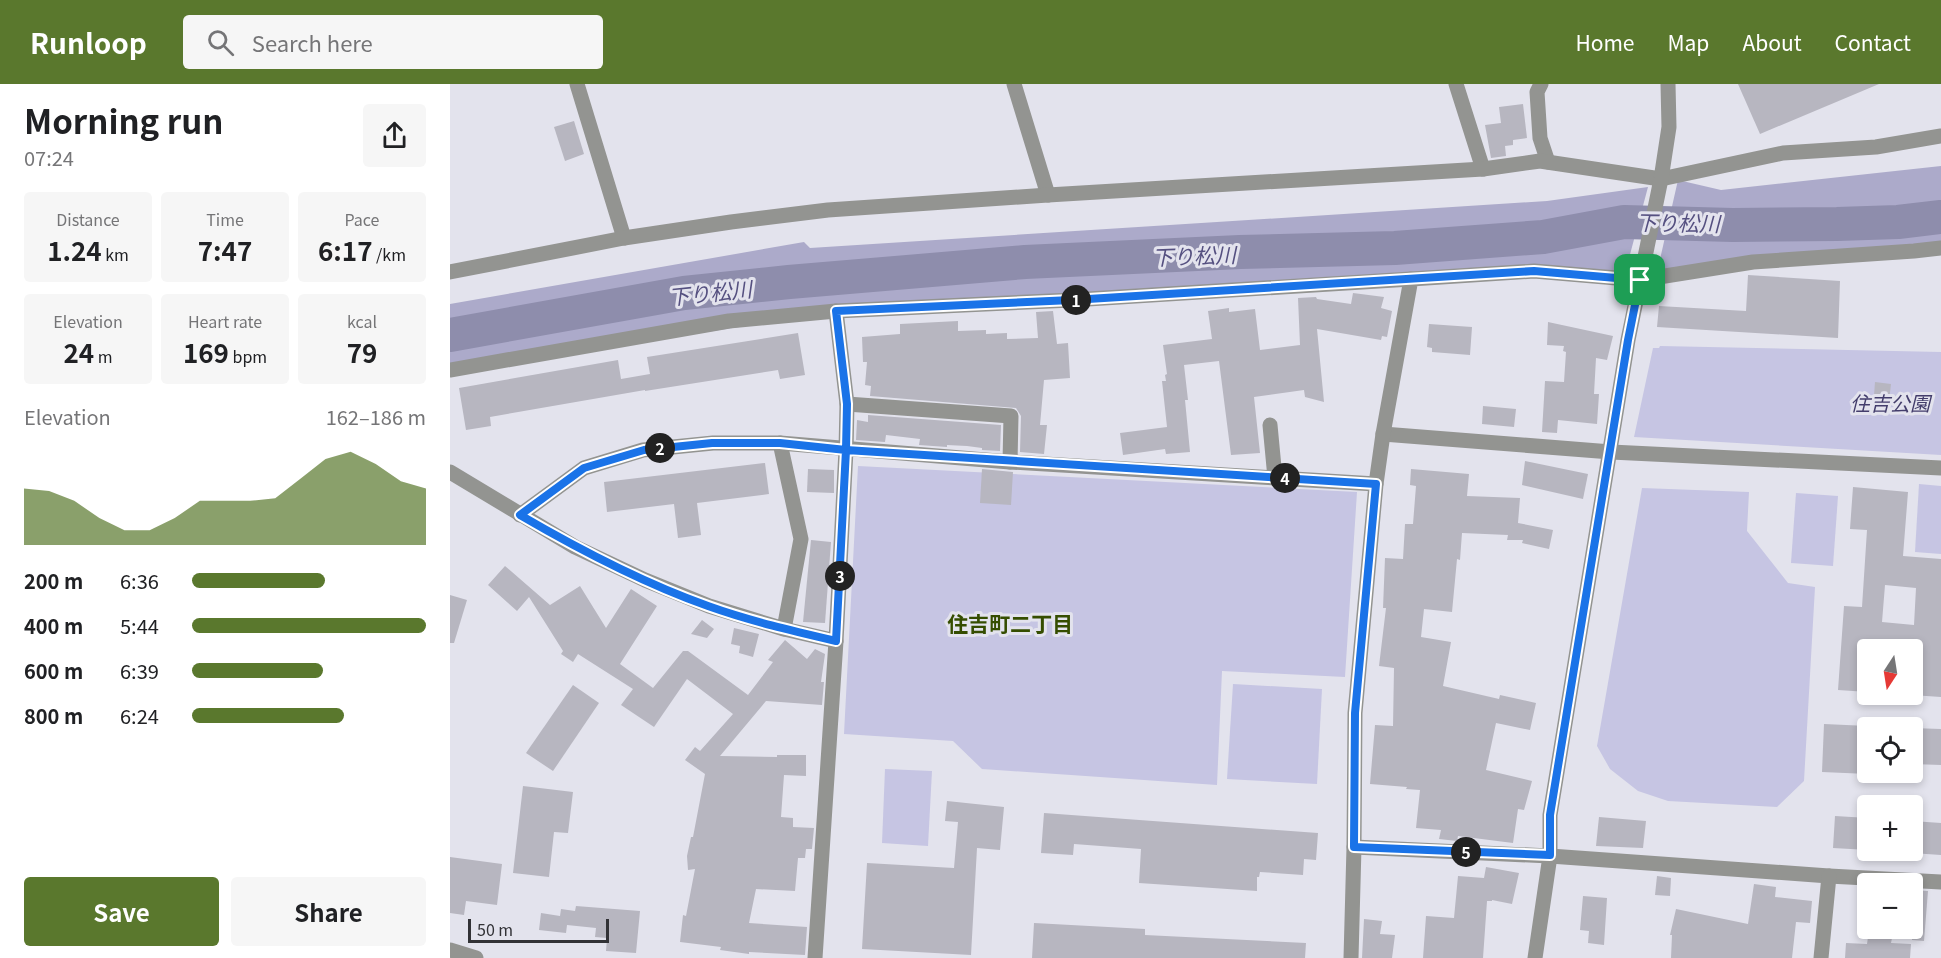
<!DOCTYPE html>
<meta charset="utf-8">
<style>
:root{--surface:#fff;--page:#f6f6f6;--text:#202124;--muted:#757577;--accent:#5a782d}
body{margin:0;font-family:Georgia,"Noto Sans JP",serif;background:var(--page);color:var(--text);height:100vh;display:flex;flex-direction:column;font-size:22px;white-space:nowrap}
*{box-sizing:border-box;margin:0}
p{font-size:20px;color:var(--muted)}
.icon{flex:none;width:33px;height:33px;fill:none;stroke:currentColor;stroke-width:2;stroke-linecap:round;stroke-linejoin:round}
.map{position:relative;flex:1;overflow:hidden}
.panel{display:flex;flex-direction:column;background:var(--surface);width:450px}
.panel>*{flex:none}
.needle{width:39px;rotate:192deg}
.tools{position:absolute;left:1407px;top:555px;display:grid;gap:12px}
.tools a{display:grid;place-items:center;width:66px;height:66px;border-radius:6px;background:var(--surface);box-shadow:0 3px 9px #0003;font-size:30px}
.scale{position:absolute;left:18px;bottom:15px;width:141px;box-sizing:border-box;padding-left:6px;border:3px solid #323236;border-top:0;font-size:16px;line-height:21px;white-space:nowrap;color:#323236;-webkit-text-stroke:4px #e3e3ed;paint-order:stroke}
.pin{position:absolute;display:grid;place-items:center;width:51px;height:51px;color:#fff;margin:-26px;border-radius:12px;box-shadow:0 3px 9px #0006}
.km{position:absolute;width:30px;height:30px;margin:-15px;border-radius:50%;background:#222;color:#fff;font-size:16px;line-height:30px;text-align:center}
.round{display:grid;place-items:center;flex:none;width:63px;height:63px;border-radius:6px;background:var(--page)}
.overview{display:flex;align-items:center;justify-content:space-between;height:102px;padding:0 24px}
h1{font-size:33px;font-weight:700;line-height:45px}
.metrics{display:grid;grid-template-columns:repeat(3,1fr);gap:9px;height:102px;padding:6px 24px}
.metrics div{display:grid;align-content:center;border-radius:6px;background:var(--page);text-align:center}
.metrics b{font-size:26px;font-weight:700}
.metrics small{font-size:16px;font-weight:400}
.metrics p{font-size:16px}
.chart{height:168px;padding:12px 24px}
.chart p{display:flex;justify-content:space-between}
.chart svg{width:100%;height:108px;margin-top:6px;fill:var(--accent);opacity:.7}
.primary-button{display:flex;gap:12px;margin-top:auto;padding:12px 24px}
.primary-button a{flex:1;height:69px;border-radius:6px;background:var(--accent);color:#fff;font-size:24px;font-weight:700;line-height:69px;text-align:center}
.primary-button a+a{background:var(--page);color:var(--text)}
ul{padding:0 24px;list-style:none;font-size:20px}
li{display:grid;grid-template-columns:96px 72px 1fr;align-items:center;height:45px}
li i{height:15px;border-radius:8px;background:var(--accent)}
header{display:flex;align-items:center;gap:36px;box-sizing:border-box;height:84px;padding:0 30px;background:var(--accent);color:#fff}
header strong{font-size:28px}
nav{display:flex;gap:33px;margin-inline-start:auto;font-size:21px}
.search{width:420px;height:54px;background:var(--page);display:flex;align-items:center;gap:15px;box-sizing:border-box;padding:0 21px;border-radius:6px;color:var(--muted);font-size:22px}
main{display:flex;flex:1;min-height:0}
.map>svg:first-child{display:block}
</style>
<header>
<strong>Runloop</strong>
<div class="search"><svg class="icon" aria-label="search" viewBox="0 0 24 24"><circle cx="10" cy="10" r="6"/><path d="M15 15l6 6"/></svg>Search here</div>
<nav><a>Home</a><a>Map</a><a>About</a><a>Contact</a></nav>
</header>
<main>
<section class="panel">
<div class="overview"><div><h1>Morning run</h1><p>07:24</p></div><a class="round"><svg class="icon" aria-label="share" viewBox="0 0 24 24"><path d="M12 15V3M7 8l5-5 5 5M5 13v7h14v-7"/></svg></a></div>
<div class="metrics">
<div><p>Distance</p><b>1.24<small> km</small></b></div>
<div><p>Time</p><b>7:47</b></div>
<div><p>Pace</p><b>6:17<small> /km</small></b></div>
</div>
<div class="metrics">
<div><p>Elevation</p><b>24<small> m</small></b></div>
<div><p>Heart rate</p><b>169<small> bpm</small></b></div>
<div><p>kcal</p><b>79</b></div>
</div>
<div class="chart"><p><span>Elevation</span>162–186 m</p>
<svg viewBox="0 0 160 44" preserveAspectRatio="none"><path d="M0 44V21L10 22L20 26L30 33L40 38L50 38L60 33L70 26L80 26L90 26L100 25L110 17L120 9L130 6L140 11L150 18L160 21V44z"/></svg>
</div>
<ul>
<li><b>200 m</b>6:36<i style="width:57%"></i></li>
<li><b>400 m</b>5:44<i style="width:100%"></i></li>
<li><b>600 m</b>6:39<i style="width:56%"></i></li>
<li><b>800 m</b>6:24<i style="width:65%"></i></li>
</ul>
<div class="primary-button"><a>Save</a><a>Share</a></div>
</section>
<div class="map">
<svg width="1491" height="874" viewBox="0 0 1491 874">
<rect width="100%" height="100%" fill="#e3e3ed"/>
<g fill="#c6c5e3">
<polygon points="1210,262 1491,268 1491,371 1184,353 1203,264 1209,264"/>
<polygon points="408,382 907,408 895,593 772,587 767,701 532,685 503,657 394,650"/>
<polygon points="1469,400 1491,402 1491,470 1465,468"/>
<polygon points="1192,404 1299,408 1297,447 1338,499 1365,503 1354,697 1327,723 1218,717 1188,707 1160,685 1147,662"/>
<polygon points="1346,409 1388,412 1383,482 1341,479"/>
<polygon points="783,600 872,605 867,700 777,695"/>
<polygon points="435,685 482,687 478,762 432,759"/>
</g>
<g fill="#acaaca">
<polygon points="1491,82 1491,164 1206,193 1228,96 1271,106"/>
<polygon points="1198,103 1174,193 1084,187 395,227 0,287 0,220 354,158 360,164 1097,117"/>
</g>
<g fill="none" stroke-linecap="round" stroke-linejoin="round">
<polyline stroke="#8e8dac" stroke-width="34" points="0,251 234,209 339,198 575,178 790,168 945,164 1093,153 1174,138 1283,141 1387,140 1448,138 1491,133"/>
</g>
<g fill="#b7b6c0" fill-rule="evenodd">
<polygon points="1288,0 1429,0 1310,50"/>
<polygon points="1073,20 1077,54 1063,56 1063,61 1055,62 1056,72 1041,74 1035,41 1051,39 1049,23"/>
<polygon points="124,37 134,70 115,77 104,43"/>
<polygon points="1298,191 1390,197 1388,254 1207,243 1209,222 1296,227"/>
<polygon points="903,209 934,213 931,224 942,227 937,253 932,252 931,256 867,245 874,318 855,313 854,306 804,313 810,369 781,371 769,277 734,281 738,316 735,316 740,368 716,370 715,365 673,371 670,349 717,343 712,297 716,297 715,291 717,290 713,261 762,255 758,227 779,224 779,228 805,225 810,266 850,261 848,214 866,213 867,215 901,220"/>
<polygon points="603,227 607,260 618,259 620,294 594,296 590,341 597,341 594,370 570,368 571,332 566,324 420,312 421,302 415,301 417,278 413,278 412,253 450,250 450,240 508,237 508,247 536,246 536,250 557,249 557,255 588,254 586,228"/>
<polygon points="1098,238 1163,252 1157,276 1146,274 1144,310 1149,310 1147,340 1108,336 1107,349 1092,348 1095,297 1114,298 1116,268 1113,267 1114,262 1097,261"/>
<polygon points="979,240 1022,243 1020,271 982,268 982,264 977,263"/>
<polygon points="348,249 355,291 330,295 328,286 195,307 195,306 40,333 41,342 16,346 9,304 168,276 171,295 200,290 197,273"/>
<polygon points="1425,298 1441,300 1438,326 1423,325"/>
<polygon points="1033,322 1066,325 1064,343 1032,340"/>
<polygon points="418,331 551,341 550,367 532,366 532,364 517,362 497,361 497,363 469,361 470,355 436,351 435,358 406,356 407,336 418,338"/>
<polygon points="1075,377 1138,390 1133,415 1072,401"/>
<polygon points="315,379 319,410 247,419 251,451 228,454 224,420 157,428 154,398"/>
<polygon points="358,385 384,386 384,409 357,408"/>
<polygon points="532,385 563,388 561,421 530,419"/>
<polygon points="961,385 1019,390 1017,412 1070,414 1068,439 1103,446 1099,465 1072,459 1073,456 1057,456 1058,451 1012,449 1010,476 1007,475 1002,528 974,525 971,553 1001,558 993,602 1049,615 1050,611 1086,619 1080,646 1046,639 1036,686 1082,697 1074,726 1068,725 1063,759 1008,752 1007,757 989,755 991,746 966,744 970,706 956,705 957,703 920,700 925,641 943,642 944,584 929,582 936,524 933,524 935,474 953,475 955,440 963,440 966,402 960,401"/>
<path d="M1403 403 1458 408 1453 472 1491 475V613L1462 611V566H1418V608L1388 606 1394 522 1412 523 1417 446 1400 445ZM1435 501 1466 504 1464 541 1432 538Z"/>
<polygon points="361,456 381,458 375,539 353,538"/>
<polygon points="55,482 100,521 130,502 156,544 181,505 207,522 170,580 203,604 233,567 238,567 298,611 323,578 318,576 335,556 357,575 365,565 375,570 371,598 374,598 372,621 316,617 270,672 327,673 327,671 356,671 356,692 334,691 331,733 343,734 343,743 364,744 362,765 356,765 355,774 348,774 345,807 306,805 299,839 357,843 355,871 299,868 299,870 270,866 271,863 230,858 233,831 236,832 245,785 238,786 237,772 241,753 243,753 255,690 235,676 245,663 250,667 283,630 237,595 204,643 171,621 183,605 128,570 123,578 111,570 113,567 79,513 67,527 38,501"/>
<polygon points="0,511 17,516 4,559 0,559"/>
<polygon points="252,536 264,545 257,554 241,550"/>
<polygon points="284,544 309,550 303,573 289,569 290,562 281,560"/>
<polygon points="123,601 149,619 103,687 76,669"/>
<polygon points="1374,640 1418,642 1418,690 1372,688"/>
<polygon points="1462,644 1491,645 1491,681 1462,680"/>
<polygon points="73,702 123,708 118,749 104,748 99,793 63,789"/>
<polygon points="497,717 554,723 550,766 527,764 521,871 412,865 417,779 504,784 508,738 495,737"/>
<polygon points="594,729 868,749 866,776 854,775 853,791 810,788 809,793 807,793 807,807 689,799 691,765 624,760 623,771 591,769"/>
<polygon points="1385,732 1418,734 1418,766 1383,764"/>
<polygon points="1149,733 1196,737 1193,764 1146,762"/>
<polygon points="1462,737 1491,739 1491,771 1462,769"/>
<polygon points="0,773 52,780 47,821 16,817 14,831 0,829"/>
<polygon points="1036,783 1069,789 1062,820 1042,816 1042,817 1037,817 1033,874 973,874 976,832 1004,834 1008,792 1034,794"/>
<polygon points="1207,792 1221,794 1220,812 1205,811"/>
<polygon points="1304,800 1326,803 1325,813 1362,817 1360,839 1346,838 1342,874 1221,874 1222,851 1220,851 1226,825 1298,840"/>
<polygon points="1462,806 1478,807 1474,857 1462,856"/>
<polygon points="1133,812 1157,814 1154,861 1138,859 1139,847 1130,846"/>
<polygon points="126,822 190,827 186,869 156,867 157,854 145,853 146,844 117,841 116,849 89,846 91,829 110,832 111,825 125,827"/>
<polygon points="914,835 932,837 930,850 945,851 942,874 912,874"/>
<polygon points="584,839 695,845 695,851 856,859 855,874 582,874"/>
<polygon points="1418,853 1442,854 1441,859 1461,860 1460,874 1395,874 1396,859 1417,860"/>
</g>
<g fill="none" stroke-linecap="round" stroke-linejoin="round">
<g stroke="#939491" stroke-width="15">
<polyline points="127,0 174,154"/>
<polyline points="564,0 598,111"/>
<polyline points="1006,0 1033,85"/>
<polyline points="1091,0 1087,8 1090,54 1098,78"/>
<polyline points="0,188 174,154 281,138 378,126 598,111 1033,85 1090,77 1211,95 1333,69 1426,63 1491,52"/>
<polyline points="0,286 279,237 386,227 622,216 961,195"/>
<polyline points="397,320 561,332 560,378"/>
<polyline points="820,341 825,394"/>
<polyline points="933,350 1161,368 1491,384"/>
<polyline points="330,359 351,455 334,545"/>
<polyline points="0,388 125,463 195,496 259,522 334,545 386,557 396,366 397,320 386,227"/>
<polyline points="70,431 134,384 193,366 263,359 330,359 560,378 926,400"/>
<polyline points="904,763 1100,772 1379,792 1491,798"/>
<polyline points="0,866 26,874"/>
<polyline points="365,874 386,557"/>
<polyline points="901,874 904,763 905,629 926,400 933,350 961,195 1084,187 1190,196 1303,178 1464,167 1491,164"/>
<polyline points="1085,874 1100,772 1100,731 1178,256 1211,95 1219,43 1218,0"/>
<polyline points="1371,874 1379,792"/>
</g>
</g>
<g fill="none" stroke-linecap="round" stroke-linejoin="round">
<defs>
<path id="route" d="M1190 196 1084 187 622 216 386 227 397 320 396 366 330 359H262L194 366 134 384 70 431C130 466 193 499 258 522 300 537 343 547 386 557L396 366 926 400 905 629 904 763 1100 771V731L1178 256 1190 196"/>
</defs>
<use href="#route" stroke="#fff" stroke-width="12"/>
<use href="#route" stroke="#1a73e8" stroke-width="8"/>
</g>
<g text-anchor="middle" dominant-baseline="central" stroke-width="6" stroke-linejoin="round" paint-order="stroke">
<g font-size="20" font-style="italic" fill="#433d6b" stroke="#e3e3ed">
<text x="1440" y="318">住吉公園</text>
</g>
<g font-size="21" font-style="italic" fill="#555080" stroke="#e3e3ed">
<text transform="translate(1228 138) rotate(1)">下り松川</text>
<text transform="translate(744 171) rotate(-2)">下り松川</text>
<text transform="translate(260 208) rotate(-6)">下り松川</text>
</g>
<g font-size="21" font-weight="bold" fill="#354d00" stroke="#e3e3ed">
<text x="560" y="539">住吉町二丁目</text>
</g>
</g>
</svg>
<div class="tools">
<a><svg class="needle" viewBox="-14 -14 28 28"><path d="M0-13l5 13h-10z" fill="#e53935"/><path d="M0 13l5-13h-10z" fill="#757577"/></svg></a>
<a><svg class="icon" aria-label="locate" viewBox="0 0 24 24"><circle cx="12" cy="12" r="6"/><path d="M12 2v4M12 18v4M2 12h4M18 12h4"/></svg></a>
<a>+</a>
<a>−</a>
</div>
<div class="scale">50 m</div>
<div class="pin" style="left:1190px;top:196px;background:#1e9e55"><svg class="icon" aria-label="arrive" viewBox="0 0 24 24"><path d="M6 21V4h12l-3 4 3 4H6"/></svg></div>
<b class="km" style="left:626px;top:216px">1</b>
<b class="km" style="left:210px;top:364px">2</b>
<b class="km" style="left:390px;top:492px">3</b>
<b class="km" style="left:835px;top:394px">4</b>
<b class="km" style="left:1016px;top:768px">5</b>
</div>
</main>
